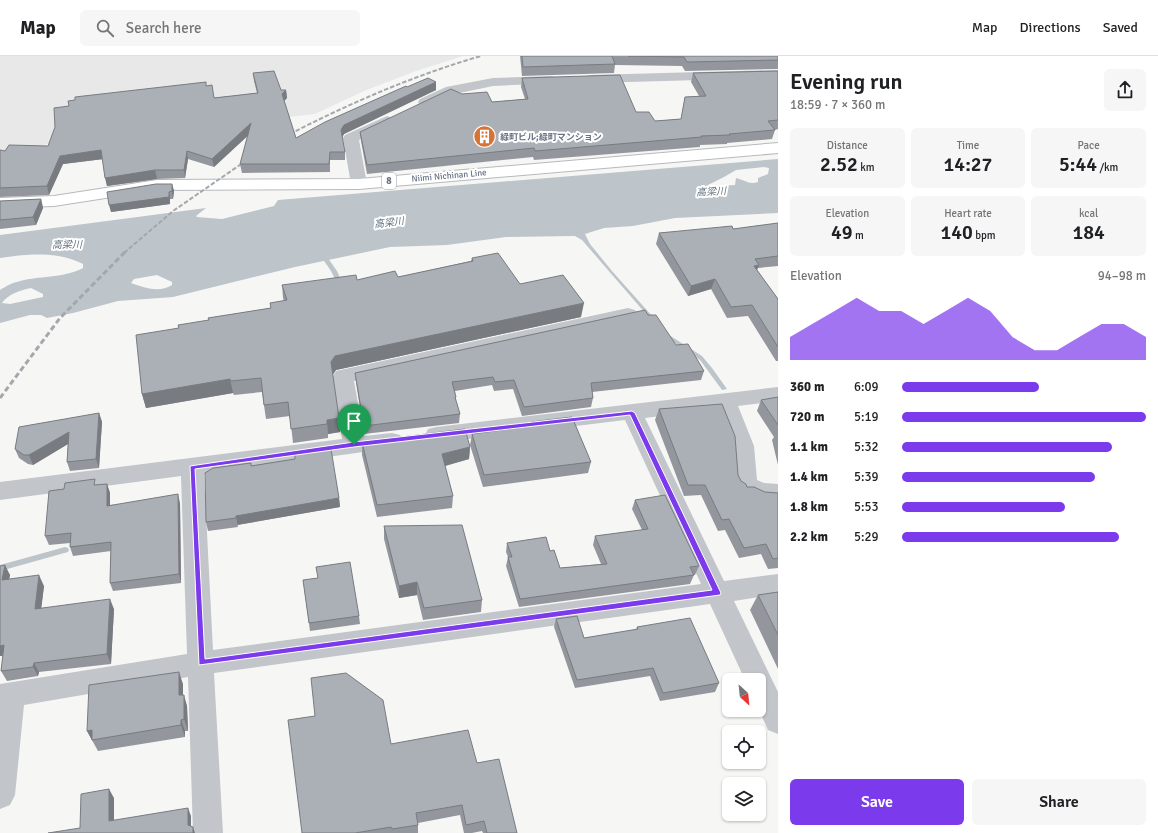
<!DOCTYPE html>
<meta charset="utf-8">
<style>
:root{--surface:#fff;--page:#f6f6f6;--text:#202124;--muted:#757577;--line:#e0e0e0;--accent:#7c3aed}
body{margin:0;font-family:Signika,"Noto Sans JP",sans-serif;background:var(--page);color:var(--text);height:100vh;display:flex;flex-direction:column;font-size:15px;white-space:nowrap}
*{box-sizing:border-box;margin:0}
p{font-size:13px;color:var(--muted)}
.icon{flex:none;width:22px;height:22px;fill:none;stroke:currentColor;stroke-width:2;stroke-linecap:round;stroke-linejoin:round}
.map{position:relative;flex:1;overflow:hidden}
.sheet{display:flex;flex-direction:column;background:var(--surface);width:380px}
.sheet>*{flex:none}
.needle{width:26px;rotate:153deg}
.tools{position:absolute;left:722px;top:617px;display:grid;gap:8px}
.tools a{display:grid;place-items:center;width:44px;height:44px;border-radius:6px;background:var(--surface);box-shadow:0 1px 3px #0004;font-size:20px}
.pin{position:absolute;display:grid;place-items:center;width:34px;height:34px;color:#fff;margin:-41px -17px;border-radius:50% 50% 50% 0;rotate:-45deg;box-shadow:0 0 4px #0007}
.pin .icon{rotate:45deg}
.round{display:grid;place-items:center;flex:none;width:42px;height:42px;border-radius:6px;background:var(--page)}
.head{display:flex;align-items:center;justify-content:space-between;height:68px;padding:0 12px}
h1{font-size:22px;font-weight:600;line-height:30px}
.stats{display:grid;grid-template-columns:repeat(3,1fr);gap:6px;height:68px;padding:4px 12px}
.stats div{display:grid;align-content:center;border-radius:6px;background:var(--page);text-align:center}
.stats b{font-size:20px;font-weight:600}
.stats small{font-size:11px;font-weight:400}
.stats p{font-size:11px}
.chart{height:112px;padding:8px 12px}
.chart p{display:flex;justify-content:space-between}
.chart svg{width:100%;height:72px;margin-top:4px;fill:var(--accent);opacity:.7}
.primary-button{display:flex;gap:8px;margin-top:auto;padding:8px 12px}
.primary-button a{flex:1;height:46px;border-radius:6px;background:var(--accent);color:#fff;font-size:16px;font-weight:600;line-height:46px;text-align:center}
.primary-button a+a{background:var(--page);color:var(--text)}
ul{padding:0 12px;list-style:none;font-size:13px}
li{display:grid;grid-template-columns:64px 48px 1fr;align-items:center;height:30px}
li i{height:10px;border-radius:5px;background:var(--accent)}
header{display:flex;align-items:center;gap:24px;box-sizing:border-box;height:56px;padding:0 20px;background:var(--surface);border-bottom:1px solid var(--line)}
header strong{font-size:19px}
nav{display:flex;gap:22px;margin-inline-start:auto;font-size:14px}
.search{width:280px;height:36px;background:var(--page);display:flex;align-items:center;gap:10px;box-sizing:border-box;padding:0 14px;border-radius:6px;color:var(--muted);font-size:15px}
main{display:flex;flex:1;min-height:0}
.map>svg:first-child{display:block}
</style>
<header>
<strong>Map</strong>
<div class="search"><svg class="icon" aria-label="search" viewBox="0 0 24 24"><circle cx="10" cy="10" r="6"/><path d="M15 15l6 6"/></svg>Search here</div>
<nav><a>Map</a><a>Directions</a><a>Saved</a></nav>
</header>
<main>
<div class="map">
<svg width="778" height="777" viewBox="0 0 778 777">
<rect width="100%" height="100%" fill="#f6f7f4"/>
<polygon fill="#e7e8e7" points="0,0 463,0 416,15 364,35 315,58 54,87 0,97"/>
<path fill="#bdc4ca" fill-rule="evenodd" d="M778 103V157L675 162 633 170 604 172 585 178 590 188 612 215 669 279 702 300 712 312 727 333 722 334 700 304 665 280 582 184 575 180 506 181 447 189 390 191 295 211 173 241 118 245 73 257 47 262 41 259H30L0 267V234C5 231 11 227 17 226 39 219 62 223 83 212V208C57 195 27 198 0 202V179L206 152 196 160 197 161 222 163 274 150 278 144ZM764 111 769 112 768 118 758 122V126C749 129 745 124 736 122L735 129 719 130 708 129 724 121 736 114ZM157 219 172 226V229C159 237 145 232 131 227L134 223ZM31 232 43 238V241L10 248 2 247C8 238 21 234 31 232Z"/>
<g fill="none" stroke-linecap="round" stroke-linejoin="round">
<g fill="#bdc4ca" fill-rule="evenodd">
<polygon points="323,197 325,198 337,215 341,224 340,225 338,226 336,225 331,215 320,199"/>
<polygon points="65,491 68,492 69,494 68,496 0,515 0,509"/>
</g>
<defs>
<polygon id="major" points="778,87 778,97 359,133 157,134 54,150 0,152 0,142 54,140 157,124 359,123"/>
</defs>
<use href="#major" stroke="#b6b9bd" stroke-width="2"/>
<g fill="#c2c5c9" fill-rule="evenodd">
<polygon points="778,14 778,22 591,27 586,26 584,23 586,20 591,19"/>
<polygon points="551,20 556,21 558,24 556,27 493,30 455,38 425,50 420,49 418,46 420,43 446,31 493,22"/>
<polygon points="387,60 392,62 395,65 392,68 359,84 367,128 365,132 359,133 353,132 351,128 343,82 345,79"/>
<polygon points="628,252 635,254 638,258 635,262 354,325 364,380 392,377 400,379 403,385 400,391 204,418 213,594 701,528 625,364 436,387 428,385 425,379 428,373 436,371 778,331 778,345 738,350 754,390 757,424 764,427 778,428 778,446 761,445 738,435 735,429 732,390 717,353 645,362 724,525 778,518 778,538 734,545 778,636 778,678 768,674 759,654 759,624 745,624 710,548 214,617 223,777 193,777 188,621 24,649 15,739 10,749 0,753 0,628 187,598 181,420 0,444 0,426 342,383 333,320 336,315"/>
</g>
<use href="#major" fill="#fff" fill-rule="evenodd"/>
<g stroke="#a4a8ae" stroke-width="2" stroke-dasharray="4.5 2" stroke-linecap="butt">
<path d="M284 81C348 48 412 20 481 0"/>
<polyline points="124,197 173,155 250,102"/>
</g>
<polyline stroke="#a4a8ae" stroke-width="3" stroke-dasharray="5.5 3" stroke-linecap="butt" points="0,342 60,262 125,196"/>
</g>
<g fill="#93979d">
<polygon points="520,0 778,0 778,13 685,15 682,10 615,9 614,17 522,20"/>
<polygon points="778,15 778,73 775,74 772,83 727,87 727,88 700,89 700,91 534,104 533,101 367,118 361,85 360,76 462,38 492,46 525,43 521,31 522,22 636,56 655,65 681,63 685,41 699,40 691,26 693,17"/>
<polygon points="253,17 281,34 286,34 287,42 284,45 296,82 407,31 436,26 436,34 344,78 342,81 345,96 345,104 330,104 330,116 242,117 240,108 248,79 214,111 188,103 185,122 157,123 107,130 103,103 63,108 49,139 0,141 0,94 5,95 48,90 206,30 214,42 257,37 254,25"/>
<polygon points="172,128 174,135 173,143 170,143 170,148 111,156"/>
<polygon points="41,143 43,152 36,169 0,173 0,145"/>
<polygon points="778,167 778,210 758,212 757,214 778,243 778,305 776,305 748,260 727,262 711,233 688,240 656,188 659,177 733,173"/>
<polygon points="472,202 581,261 336,314 332,319 339,362 340,376 328,378 328,382 293,387 290,360 266,363 262,336 234,339 233,337 146,352 142,338 209,264 208,262 271,252 284,245 283,242 282,229 357,224 398,221 471,205"/>
<polygon points="648,259 676,289 704,315 701,324 592,336 593,342 591,351 522,360 513,333 494,335 492,329 455,335 456,346 460,358 459,367 364,378 356,326 355,317"/>
<polygon points="778,341 778,409 772,384 774,381 757,355 761,344"/>
<polygon points="659,353 738,419 741,425 747,431 765,436 778,437 778,512 768,513 761,498 739,502 725,474 718,475 701,439 684,440 655,364"/>
<polygon points="99,357 102,366 99,412 70,415 67,406 68,388 33,409 28,408 19,402 15,393"/>
<polygon points="531,366 591,406 588,417 483,431 470,389 472,378 530,370"/>
<polygon points="362,386 470,391 469,403 445,410 453,440 452,452 377,461 362,399"/>
<polygon points="295,403 339,442 340,451 237,469 238,471 208,475 206,466 251,410"/>
<polygon points="107,428 110,437 110,449 180,447 181,527 113,535 110,527 111,495 73,500 70,491 70,487 49,489 45,480 97,429"/>
<polygon points="635,444 699,510 695,519 693,519 694,519 690,528 519,551 506,510 508,501 506,496 507,487 550,495 560,512 601,508 593,489 595,480 642,474 632,453"/>
<polygon points="384,470 482,544 481,556 423,564 417,539 399,542 384,483"/>
<polygon points="0,510 10,519 9,523 44,530 41,552 114,553 111,608 39,616 38,620 7,625 1,615 3,600 0,600"/>
<polygon points="303,524 359,560 360,568 310,575"/>
<polygon points="778,536 778,613 750,554 758,539"/>
<polygon points="556,563 584,582 636,574 637,571 719,627 715,636 660,645 650,620 575,632 554,571"/>
<polygon points="183,628 183,639 187,650 188,675 185,675 185,681 98,695 87,675"/>
<polygon points="315,660 391,688 477,707 517,777 483,777 482,775 472,777 464,777 460,759 418,767 418,777 302,777"/>
</g>
<g fill="#787b80">
<polygon points="436,26 436,34 344,78 342,82 341,74 344,69"/>
<polygon points="286,34 287,42 283,46 282,38"/>
<polygon points="251,67 252,76 214,111 212,103"/>
<polygon points="101,94 104,103 63,108 49,139 47,130 60,100"/>
<polygon points="187,95 188,103 185,122 184,114"/>
<polygon points="155,114 157,123 107,130 105,122"/>
<polygon points="172,128 174,135 173,143 172,135"/>
<polygon points="169,136 170,143 170,148 111,156 109,149"/>
<polygon points="41,143 43,152 36,169 33,161"/>
<polygon points="759,209 755,219 754,210"/>
<polygon points="715,223 711,233 688,240 691,230"/>
<polygon points="584,247 581,261 336,314 332,320 331,306 335,300"/>
<polygon points="230,323 233,337 146,352 142,338"/>
<polygon points="99,357 102,366 99,412 96,403"/>
<polygon points="339,362 340,376 328,378 327,364"/>
<polygon points="69,376 73,385 33,409 29,399"/>
<polygon points="470,391 469,403 441,411 442,398"/>
<polygon points="107,428 110,437 110,459 107,450"/>
<polygon points="178,438 180,447 181,527 179,518"/>
<polygon points="339,442 340,451 237,469 238,471 236,460"/>
<polygon points="5,509 10,519 7,534 2,524"/>
<polygon points="39,519 44,530 40,563 35,553"/>
<polygon points="417,526 417,539 399,542 399,530"/>
<polygon points="110,543 114,553 111,608 107,598"/>
<polygon points="4,589 10,599 0,600 0,590"/>
<polygon points="34,607 39,616 38,620 33,611"/>
<polygon points="179,616 183,628 183,651 179,639"/>
<polygon points="184,639 187,650 188,675 184,663"/>
<polygon points="181,664 185,675 185,681 181,669"/>
<polygon points="92,674 92,684 93,686 87,675"/>
<polygon points="109,733 114,742 114,773 109,765"/>
<polygon points="188,752 191,760 191,777 188,769"/>
<polygon points="193,771 195,777 193,777"/>
</g>
<g fill="#abb0b7" stroke="#787b80">
<polygon points="522,0 612,0 615,8 523,11"/>
<polygon points="628,0 778,0 778,4 687,6 684,1"/>
<polygon points="274,15 281,34 286,34 282,38 296,82 325,66 406,30 407,31 428,22 436,26 344,69 341,74 345,96 330,96 329,108 240,108 251,67 212,103 187,95 184,114 155,114 105,122 101,94 60,100 47,130 0,132 0,94 5,95 9,89 48,90 55,71 54,52 69,50 68,45 75,44 75,41 206,26 206,30 212,29 214,42 258,37 253,17"/>
<polygon points="778,15 778,64 768,65 775,74 729,78 730,79 701,80 702,81 535,95 534,92 367,109 360,76 451,33 462,38 487,36 492,46 528,43 522,22 620,19 636,56 649,56 655,65 681,63 685,41 706,40 693,17"/>
<polygon points="156,128 172,128 172,135 169,136 169,141 109,149 107,136"/>
<polygon points="41,143 33,161 0,164 0,145"/>
<polygon points="778,167 778,200 755,203 759,209 754,210 778,243 778,291 752,249 731,251 715,223 691,230 659,177 732,170 733,173"/>
<polygon points="498,197 520,228 563,219 584,247 335,300 331,306 339,362 327,364 327,368 291,373 288,346 264,349 261,322 231,325 230,323 142,338 136,279 179,272 178,269 209,264 208,262 271,252 270,247 287,244 282,229 356,219 357,224 395,215 398,221 473,205 472,202"/>
<polygon points="645,254 648,259 656,259 676,289 688,288 704,315 591,327 593,342 524,351 514,324 495,326 493,321 452,326 456,341 455,341 460,358 364,370 355,317"/>
<polygon points="778,341 778,369 761,344"/>
<polygon points="722,348 735,380 738,419 741,425 746,428 747,431 754,431 765,436 778,437 778,502 773,503 766,488 744,492 729,463 722,464 705,429 688,429 659,353"/>
<polygon points="99,357 96,403 67,406 69,376 29,399 24,399 15,393 19,371"/>
<polygon points="572,361 591,406 484,419 472,378 532,370 531,366"/>
<polygon points="465,373 470,391 442,398 453,440 377,449 362,386"/>
<polygon points="331,393 339,442 236,460 236,462 206,466 205,417 213,412 251,407 251,410 295,403 295,398"/>
<polygon points="95,423 94,429 107,428 107,450 178,438 179,518 110,527 111,486 70,491 71,477 45,480 49,435 64,433 65,427"/>
<polygon points="665,439 699,510 690,511 694,519 520,543 508,501 512,501 507,487 546,481 550,495 554,494 560,512 607,508 595,480 648,473 635,444"/>
<polygon points="462,469 482,544 424,552 417,526 399,530 384,470"/>
<polygon points="350,506 359,560 309,567 303,524 318,522 316,511"/>
<polygon points="5,509 2,524 39,519 35,553 110,543 107,598 34,607 33,611 1,615 4,589 0,590 0,510"/>
<polygon points="778,536 778,579 758,539"/>
<polygon points="577,560 584,582 638,573 637,571 690,562 719,627 663,637 653,612 577,624 556,563"/>
<polygon points="179,616 179,639 184,639 184,663 181,664 181,669 92,684 92,674 87,675 89,629"/>
<polygon points="346,617 383,644 391,688 468,674 477,707 499,703 517,777 487,777 484,765 466,769 462,749 416,757 418,769 392,773 391,771 355,777 302,777 288,664 315,660 311,622"/>
<polygon points="109,733 109,765 188,752 188,769 193,771 193,777 48,777 80,772 81,738"/>
</g>
<path fill="#7c3aed" stroke="#fff" fill-rule="evenodd" d="M632 355 635 357 721 537 720 539 199 609 190 410 354 386ZM630 359 712 534 205 603 195 413 354 391Z"/>
<defs>
<symbol id="building-disc" viewBox="-11 -11 22 22"><circle r="9.5" fill="#d67335" stroke="#fff"/><path d="M-4-6H4V6H1V3H-1V6H-4ZM-2.5-4.3h1.7v1.8h-1.7ZM.8-4.3h1.7v1.8H.8ZM-2.5-1h1.7V.8h-1.7ZM.8-1h1.7V.8H.8Z" fill="#fff"/></symbol>
</defs>
<g fill-rule="evenodd">
<use href="#building-disc" x="472" y="68" width="25" height="25"/>
</g>
<g text-anchor="middle" dominant-baseline="central" stroke-width="4" stroke-linejoin="round" paint-order="stroke">
<g font-size="9" font-weight="bold" fill="#687383" stroke="#fff" text-anchor="start">
<text x="500" y="81">緑町ビル;緑町マンション</text>
</g>
<g font-size="9" fill="#687383" stroke="#fff">
<text transform="translate(449 120) rotate(-5)">Niimi Nichinan Line</text>
</g>
<rect fill="#fff" stroke="#959da8" stroke-width="1" x="382" y="117" width="14" height="16" rx="3"/>
<g font-size="10" font-weight="bold" fill="#687383">
<text x="389" y="125">8</text>
</g>
<g font-size="10" font-style="italic" fill="#64737f" stroke="#fff">
<text transform="translate(711 136) rotate(-3)">高梁川</text>
<text transform="translate(389 167) rotate(-7)">高梁川</text>
<text transform="translate(67 189) rotate(-1)">高梁川</text>
</g>
</g>
</svg>
<div class="tools">
<a><svg class="needle" viewBox="-14 -14 28 28"><path d="M0-13l5 13h-10z" fill="#e53935"/><path d="M0 13l5-13h-10z" fill="#757577"/></svg></a>
<a><svg class="icon" aria-label="locate" viewBox="0 0 24 24"><circle cx="12" cy="12" r="6"/><path d="M12 2v4M12 18v4M2 12h4M18 12h4"/></svg></a>
<a><svg class="icon" aria-label="layers" viewBox="0 0 24 24"><path d="M12 4l9 5-9 5-9-5zM3 14l9 5 9-5"/></svg></a>
</div>
<div class="pin" style="left:354px;top:389px;background:#1e9e55"><svg class="icon" aria-label="arrive" viewBox="0 0 24 24"><path d="M6 21V4h12l-3 4 3 4H6"/></svg></div>
</div>
<section class="sheet">
<div class="head"><div><h1>Evening run</h1><p>18:59 · 7 × 360 m</p></div><a class="round"><svg class="icon" aria-label="share" viewBox="0 0 24 24"><path d="M12 15V3M7 8l5-5 5 5M5 13v7h14v-7"/></svg></a></div>
<div class="stats">
<div><p>Distance</p><b>2.52<small> km</small></b></div>
<div><p>Time</p><b>14:27</b></div>
<div><p>Pace</p><b>5:44<small> /km</small></b></div>
</div>
<div class="stats">
<div><p>Elevation</p><b>49<small> m</small></b></div>
<div><p>Heart rate</p><b>140<small> bpm</small></b></div>
<div><p>kcal</p><b>184</b></div>
</div>
<div class="chart"><p><span>Elevation</span>94–98 m</p>
<svg viewBox="0 0 160 44" preserveAspectRatio="none"><path d="M0 44V30L10 22L20 14L30 6L40 14L50 14L60 22L70 14L80 6L90 14L100 30L110 38L120 38L130 30L140 22L150 22L160 30V44z"/></svg>
</div>
<ul>
<li><b>360 m</b>6:09<i style="width:56%"></i></li>
<li><b>720 m</b>5:19<i style="width:100%"></i></li>
<li><b>1.1 km</b>5:32<i style="width:86%"></i></li>
<li><b>1.4 km</b>5:39<i style="width:79%"></i></li>
<li><b>1.8 km</b>5:53<i style="width:67%"></i></li>
<li><b>2.2 km</b>5:29<i style="width:89%"></i></li>
</ul>
<div class="primary-button"><a>Save</a><a>Share</a></div>
</section>
</main>
